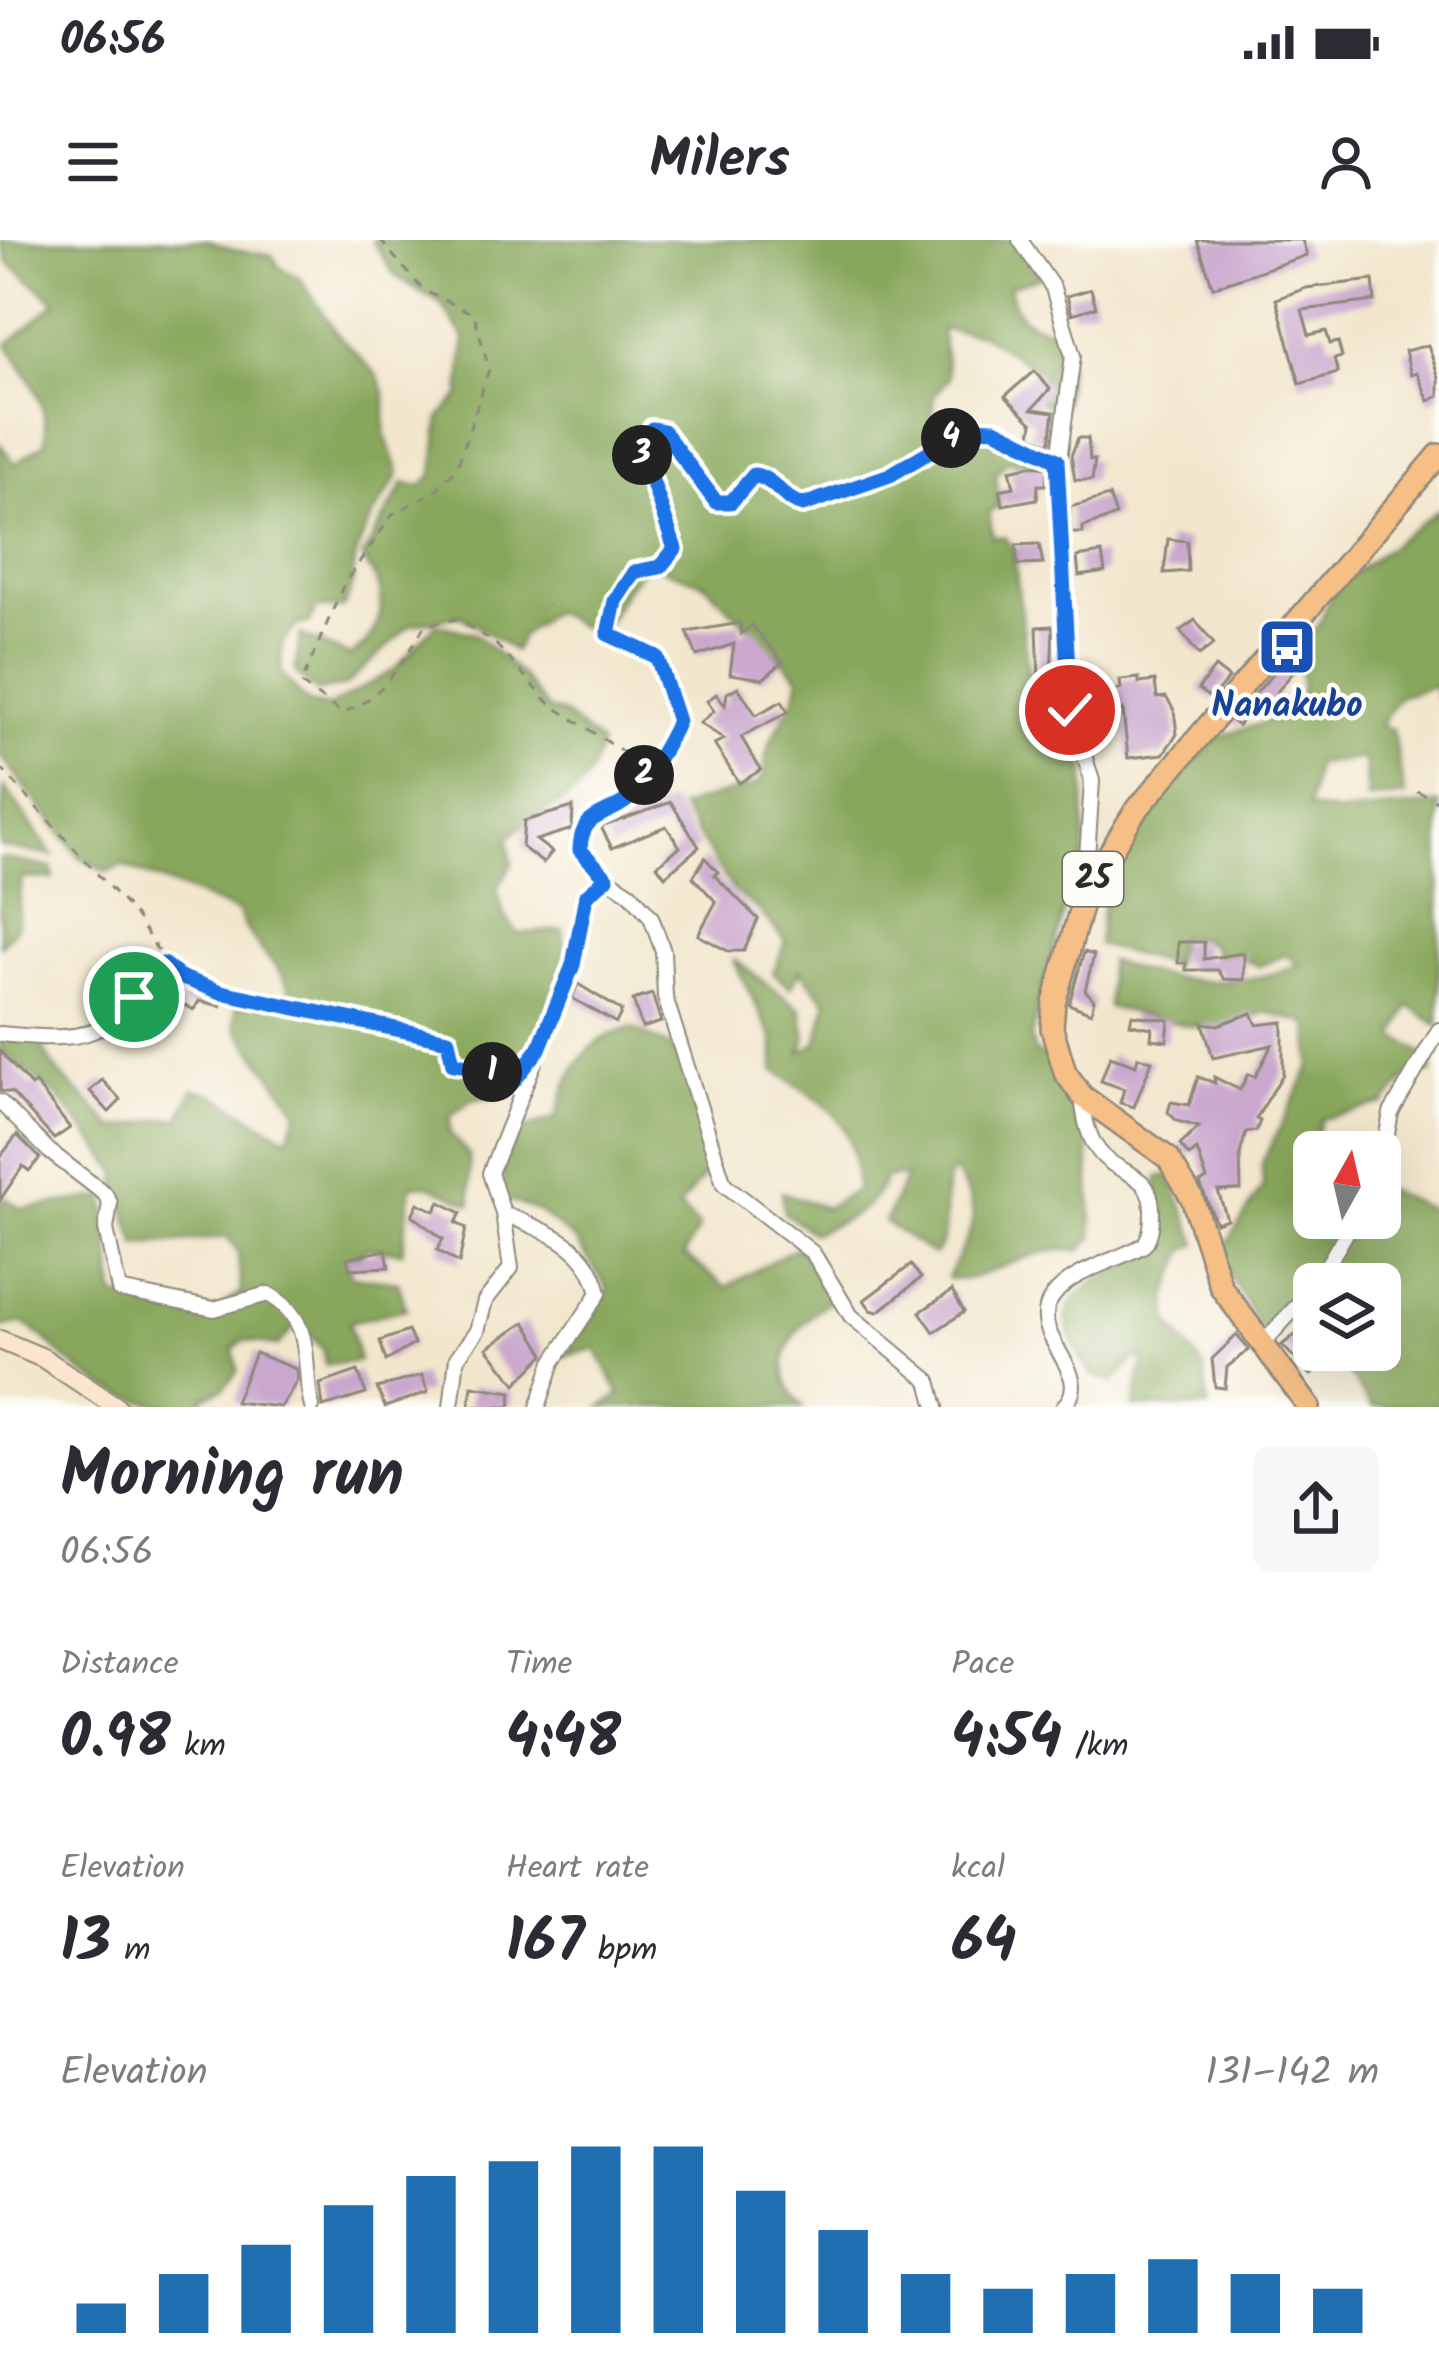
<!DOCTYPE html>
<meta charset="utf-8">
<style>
:root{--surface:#fff;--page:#f7f7f7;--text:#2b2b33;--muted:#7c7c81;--accent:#1f6fb2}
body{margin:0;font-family:Kalam,sans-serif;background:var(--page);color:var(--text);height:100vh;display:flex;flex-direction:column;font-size:45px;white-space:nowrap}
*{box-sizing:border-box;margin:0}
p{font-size:39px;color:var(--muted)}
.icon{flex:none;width:66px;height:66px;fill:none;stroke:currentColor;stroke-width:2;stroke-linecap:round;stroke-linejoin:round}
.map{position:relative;height:1167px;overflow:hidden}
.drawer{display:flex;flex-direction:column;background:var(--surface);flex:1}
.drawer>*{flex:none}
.needle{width:78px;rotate:8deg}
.buttons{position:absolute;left:1293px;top:891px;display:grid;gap:24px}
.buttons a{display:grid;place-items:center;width:108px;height:108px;border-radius:18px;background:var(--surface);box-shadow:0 12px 48px #0002;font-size:60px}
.pin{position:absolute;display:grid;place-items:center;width:102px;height:102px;color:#fff;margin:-51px;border:6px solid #fff;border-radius:50%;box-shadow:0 3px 12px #0007}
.km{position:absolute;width:60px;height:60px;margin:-30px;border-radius:50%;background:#222;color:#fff;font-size:33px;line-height:60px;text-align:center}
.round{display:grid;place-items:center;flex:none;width:126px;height:126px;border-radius:18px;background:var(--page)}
.head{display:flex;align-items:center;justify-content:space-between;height:204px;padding:0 60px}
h1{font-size:66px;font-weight:800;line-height:90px}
.stats{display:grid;grid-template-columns:repeat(3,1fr);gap:18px;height:204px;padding:12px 60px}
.stats div{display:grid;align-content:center}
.stats b{font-size:60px;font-weight:800}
.stats small{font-size:33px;font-weight:400}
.stats p{font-size:33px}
.chart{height:336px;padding:24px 60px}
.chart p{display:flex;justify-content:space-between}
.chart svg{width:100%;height:216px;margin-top:12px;stroke:var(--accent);stroke-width:6}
.status{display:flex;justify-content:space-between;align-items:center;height:84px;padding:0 60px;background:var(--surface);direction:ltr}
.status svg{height:33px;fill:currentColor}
header{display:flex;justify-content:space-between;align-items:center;height:156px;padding:0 60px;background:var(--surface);font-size:54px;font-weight:800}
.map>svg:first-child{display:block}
</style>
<div class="status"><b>06:56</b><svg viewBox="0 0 49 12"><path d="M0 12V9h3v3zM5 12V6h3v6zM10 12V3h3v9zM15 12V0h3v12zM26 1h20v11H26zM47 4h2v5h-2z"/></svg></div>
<header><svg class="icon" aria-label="menu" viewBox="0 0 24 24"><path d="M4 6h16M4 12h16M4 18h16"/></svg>Milers<svg class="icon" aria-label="person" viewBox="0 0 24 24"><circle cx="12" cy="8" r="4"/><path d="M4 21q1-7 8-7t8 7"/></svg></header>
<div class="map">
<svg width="1439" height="1167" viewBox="0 0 1439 1167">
<rect width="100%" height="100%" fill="#fdfcf7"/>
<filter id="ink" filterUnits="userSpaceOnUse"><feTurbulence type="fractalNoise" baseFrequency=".00833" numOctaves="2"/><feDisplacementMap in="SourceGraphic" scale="24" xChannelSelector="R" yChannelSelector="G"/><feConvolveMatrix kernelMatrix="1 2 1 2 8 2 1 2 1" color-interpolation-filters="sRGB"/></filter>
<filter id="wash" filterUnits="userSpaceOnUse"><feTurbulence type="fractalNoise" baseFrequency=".004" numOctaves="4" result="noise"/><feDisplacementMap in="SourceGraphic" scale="48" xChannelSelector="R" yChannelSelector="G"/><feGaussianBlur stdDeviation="2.7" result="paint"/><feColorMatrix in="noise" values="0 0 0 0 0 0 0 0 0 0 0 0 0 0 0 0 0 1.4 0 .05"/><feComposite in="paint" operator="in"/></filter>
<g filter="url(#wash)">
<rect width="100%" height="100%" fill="#f2e6cc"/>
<g fill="#88a75b" stroke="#5a6943" stroke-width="3">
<path d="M0 0H207L233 10 272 15 279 27 300 38 338 95 377 135 385 154V193L399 234C384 258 365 285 357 312 351 333 355 347 343 368H316L309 383 297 385 282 403 281 433 308 463 329 467 394 430 436 384 475 394 521 435 547 469 562 473 600 504C582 576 546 556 508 599L512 624 497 649 504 675 518 694 563 690 565 718 512 855 471 860 450 876V893L469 915 471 964 428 945 411 946 402 1012 369 1007 348 1021 351 1036 398 1042 406 1069 349 1082 359 1121 325 1125 324 1111 298 1083 278 1106 244 1100 233 1109 238 1131 223 1149 202 1158 206 1167C159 1167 120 1161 80 1131 59 1115 46 1096 22 1083L0 1088V954L21 969 105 957 115 1056 216 1071 241 1052 238 1013 228 997 137 1006 117 946 118 932 59 858 0 809V799L40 800C52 838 87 855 113 888 137 888 153 876 179 879L194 849C231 857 252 884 288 897L298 871 235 786 236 767 293 760C284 722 248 707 239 672L122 625 106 632 79 616 0 515V204L15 224 45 203C49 163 30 138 7 105L56 62 8 22Z"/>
<path d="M372 0H1014L1041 37 1009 46C1015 80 1027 84 1059 92L1068 127 1063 170 1041 163 1042 133 982 94 941 89 948 138 933 157 934 196 950 203C981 182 1016 192 1034 225L1007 221 996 234 999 266 989 273 993 297H1005L1013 308 1029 438 1039 450 1062 446 1070 506 1085 530 1084 617 1071 641 1031 797 1034 811 1052 819 1088 906 1093 998 1080 1011C1022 1003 985 1047 947 1038 970 991 988 977 953 929 936 956 955 990 934 1015L885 982 906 936 886 937C869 973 848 979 813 993L784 973 782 952 825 968 857 950C853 873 833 870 774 830V801L733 719 801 769 806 798 801 812 817 803 827 762 800 730 791 748 773 733 786 702 760 671 733 650 680 567 758 544 766 533C761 493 799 473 799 437L704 343 648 323 625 350 600 397 552 371 522 395 514 411 460 375 410 385 345 446 316 451 295 432 300 395 350 416C371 404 386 376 380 350 378 337 366 329 363 316L404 243 421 246 433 235 440 177 460 156 465 99 441 64 395 36Z"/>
<path d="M1439 269V464L1434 446 1398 457 1380 486 1392 489 1405 556 1367 558 1364 518 1315 524 1308 568 1339 573 1439 564V786L1409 766 1395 796 1427 816 1432 832H1413L1384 864 1321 879 1314 903 1331 912H1314V978H1326L1333 987 1340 978H1380L1382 948 1439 973V1165L1372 1167 1332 1110H1380V1044H1314V1090L1299 1073 1261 1089 1219 1016 1263 946 1262 923 1311 826 1309 784 1265 772 1227 787 1190 786 1108 767 1109 721C1168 743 1241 751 1299 724L1285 715 1259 726 1245 720 1215 721V709L1203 699 1179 696 1173 725 1098 705 1107 633 1180 536 1218 497 1288 475 1301 454 1302 401 1317 388 1335 348Z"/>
<polygon points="4,546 53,616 0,607"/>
<polygon points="0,618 52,628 54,639 22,638 17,687 0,706"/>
<path d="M632 788 674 808 707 901 708 930 679 967 699 987 684 1015 726 1047 797 1007 820 1031 830 1061C794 1083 763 1129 804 1167H600L620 1155 596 1109 565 1116 608 1049 576 1001 538 971 504 959 502 921 518 891 556 878C567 836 584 797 632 788Z"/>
<path d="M1170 935 1198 1004 1186 1010 1167 1056 1169 1082 1204 1128 1208 1167H1134L1144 1117 1133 1120 1114 1142 1092 1135C1025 1041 1110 1052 1158 998L1157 945 1159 937Z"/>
</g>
<g id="blocks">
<g fill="#caa8ce">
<polygon points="1197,0 1302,0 1307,15 1213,47"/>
<polygon points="1373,40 1375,61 1302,70 1309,95 1326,91 1330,104 1338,102 1342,117 1334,119 1338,133 1300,144 1276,59 1306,48"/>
<polygon points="1091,49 1096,67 1072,74 1067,56"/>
<polygon points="1428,105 1439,138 1439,156 1429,161 1417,133 1411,135 1405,111"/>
<polygon points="1034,131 1050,149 1032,169 1054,172 1050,204 1031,195 1033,183 1005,156"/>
<polygon points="1078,198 1088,198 1090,220 1095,220 1092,240 1075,240 1071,216"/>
<polygon points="1033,225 1047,227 1046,245 1038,245 1037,259 1003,265 1000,250 1014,247 1010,230"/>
<polygon points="1109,256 1116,276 1083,287 1083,293 1071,293 1070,267"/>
<polygon points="1168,299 1187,301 1188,331 1164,333"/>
<polygon points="1039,304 1043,324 1017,325 1016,305"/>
<polygon points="1102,313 1105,332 1079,336 1077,317"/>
<polygon points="1195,380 1214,404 1199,415 1180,391"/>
<polygon points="740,383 741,394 752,385 783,422 763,439 730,434 734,404 697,416 687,392"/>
<polygon points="1053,386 1051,441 1039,441 1037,387"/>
<polygon points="1283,422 1294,431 1276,453 1281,457 1269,471 1258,462 1238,486 1232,481"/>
<polygon points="1215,427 1229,438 1211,459 1198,449"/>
<polygon points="1139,438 1139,443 1155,441 1157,458 1166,457 1174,470 1177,494 1163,514 1128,518 1123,470 1089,478 1084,458 1121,449 1120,440"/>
<polygon points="738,447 756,475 782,461 788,472 741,497 761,530 739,543 714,504 724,499 700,483 714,471 707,461 716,454 725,465 727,453"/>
<polygon points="671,562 699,607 665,636 657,625 680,607 666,586 612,608 601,587"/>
<polygon points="573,567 572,589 536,600 552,612 543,623 522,607 524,581"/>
<polygon points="705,618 718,632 714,635 758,679 744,711 728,711 698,695 716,662 693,637"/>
<polygon points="1178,702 1204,702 1204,719 1244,713 1244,740 1224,739 1218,730 1186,730 1186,723 1178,723"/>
<polygon points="1084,712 1094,715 1085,750 1094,760 1091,773 1069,764"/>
<polygon points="183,742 222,763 221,766 199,761 194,770 181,763 183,759 176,755"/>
<polygon points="578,744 622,771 616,783 572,758"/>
<polygon points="652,754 661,782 642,788 633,760"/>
<polygon points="1252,773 1257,785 1283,782 1283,834 1256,879 1260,881 1256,891 1246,892 1240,914 1241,950 1218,951 1227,979 1216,983 1200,943 1207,939 1197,910 1189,916 1180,905 1199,887 1177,881 1168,872 1171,862 1189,865 1198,837 1215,843 1214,837 1240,850 1248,834 1255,837 1272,805 1213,818 1203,783 1218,785"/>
<polygon points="1132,775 1169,780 1167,801 1151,799 1152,788 1130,784"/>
<polygon points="0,811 31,846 35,843 70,888 54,899 12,853 0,851"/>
<polygon points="1110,816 1136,825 1138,817 1152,821 1134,867 1120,863 1124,849 1101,841"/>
<polygon points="102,840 121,860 109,872 90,851"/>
<polygon points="17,895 40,918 29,931 23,926 0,960 0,917"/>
<polygon points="440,962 461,973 456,983 466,988 459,1023 437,1010 443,999 412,975 418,963 435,971"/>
<polygon points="386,1010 389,1027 349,1029 347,1018"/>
<polygon points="911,1025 921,1038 878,1072 871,1070 864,1060"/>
<polygon points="952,1051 964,1072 934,1092 920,1072"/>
<polygon points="525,1082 545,1114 516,1144 487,1108"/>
<polygon points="408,1091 414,1104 386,1121 380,1101"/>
<polygon points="1296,1094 1322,1126 1311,1135 1282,1105"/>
<polygon points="1237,1095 1249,1110 1227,1127 1225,1148 1215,1147 1212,1119"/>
<polygon points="255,1113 296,1129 297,1141 281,1167 235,1162"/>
<polygon points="358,1131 366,1154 323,1167 320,1144"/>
<polygon points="422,1135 428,1152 385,1167 377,1148"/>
<polygon points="472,1146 512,1152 510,1167 469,1167"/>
</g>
</g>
</g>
<g filter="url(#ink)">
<use href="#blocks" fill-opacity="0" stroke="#8e887c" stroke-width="3"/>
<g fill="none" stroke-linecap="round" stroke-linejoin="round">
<defs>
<g id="street">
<polyline points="1020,0 1053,48 1073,116 1057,234 1068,461 1092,541 1085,648"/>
<path d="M607 638 580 610C581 572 604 578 627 560 642 549 671 498 678 480L657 417 607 394 615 361 635 332 660 327 675 309 643 218 644 194 663 191 717 262 731 263 754 235C776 239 782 259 803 265L890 235 970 188 995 189 1057 220"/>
<path d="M0 794C99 803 99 798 163 724"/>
<path d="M0 862 49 911 105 954 110 963 106 989 119 1050 214 1069 268 1054C317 1081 301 1124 312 1167"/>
<polyline points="1380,930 1391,873 1439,790"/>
<polyline points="1316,1044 1355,978"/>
<polyline points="1264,1102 1314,1047"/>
<polyline points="451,1167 457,1118 477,1091 485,1061 511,1028 503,973"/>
<path d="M538 1167 553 1122 599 1053C588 1002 544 992 503 973L490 933 573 725 586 656 607 638 630 653 651 677 663 711 665 757 724 944 813 1013 851 1076 929 1141 936 1167"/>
<path d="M1063 1167C1099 1133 1023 1096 1053 1056 1072 1030 1117 1021 1144 1005 1152 994 1152 982 1152 969 1151 930 1116 936 1098 910 1087 895 1084 875 1082 856"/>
</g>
<polyline id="secondary" points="0,1100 43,1118 117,1167"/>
<polyline id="primary" points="1309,1167 1221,1047 1192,958 1168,918 1082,856 1065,832 1052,788 1054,763 1085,653 1134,573 1439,215"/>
</defs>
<use href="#street" stroke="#8e887c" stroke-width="18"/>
<use href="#secondary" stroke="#8e887c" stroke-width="22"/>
<use href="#primary" stroke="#8e887c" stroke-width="26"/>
<g stroke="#8e887c" stroke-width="3" stroke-dasharray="9 9" stroke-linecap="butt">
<path d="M380 0 423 50 474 74 489 129 457 228 434 252 393 274 344 344 301 444 342 473C382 459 405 420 425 385L456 379 493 401 550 464 637 521"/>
<polyline points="0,527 134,674 160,714"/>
<polyline points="1417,551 1439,562"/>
<polyline points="172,731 221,752 448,800 453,824 489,828 499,847 511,843"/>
</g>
<use href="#street" stroke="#fff" stroke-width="14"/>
<use href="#secondary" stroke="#fbe5cf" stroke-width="18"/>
<use href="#primary" stroke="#f5bf86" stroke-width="21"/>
</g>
</g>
<g fill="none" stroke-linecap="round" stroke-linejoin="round" filter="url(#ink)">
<defs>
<path id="route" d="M134 757 163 724 180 737 221 752 448 800 453 824 489 828 500 847 513 842 539 809 573 725 586 656 607 638 580 610C581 572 604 578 627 560 642 549 671 498 678 481L657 417 608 394 615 361 634 332 660 327 675 309 640 205 652 189 663 191 716 262H731L754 235C776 239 782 260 803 265L890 235 970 188 995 189 1057 220 1070 470"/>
</defs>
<use href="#route" stroke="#fff" stroke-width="24"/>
<use href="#route" stroke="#1a73e8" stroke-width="15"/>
</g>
<defs>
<symbol id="bus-square" viewBox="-11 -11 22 22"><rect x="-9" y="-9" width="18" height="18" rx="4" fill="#1a4fb4" stroke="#fdfcf7"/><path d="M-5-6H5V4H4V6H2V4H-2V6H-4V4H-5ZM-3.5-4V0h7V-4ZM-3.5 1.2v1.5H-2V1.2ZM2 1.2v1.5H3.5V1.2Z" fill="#fff"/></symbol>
</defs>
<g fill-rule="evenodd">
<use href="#bus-square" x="1254" y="374" width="66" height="66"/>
</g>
<g text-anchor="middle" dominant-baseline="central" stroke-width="9" stroke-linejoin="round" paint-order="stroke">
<rect fill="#fdfcf7" stroke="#6a6a68" stroke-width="3" x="1063" y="612" width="60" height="54" rx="9"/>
<g font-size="33" font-weight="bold" fill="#2b2b2b">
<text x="1093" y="639">25</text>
</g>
<g font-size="36" font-weight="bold" fill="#164399" stroke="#fdfcf7">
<text x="1287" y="466">Nanakubo</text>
</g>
</g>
</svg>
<div class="buttons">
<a><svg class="needle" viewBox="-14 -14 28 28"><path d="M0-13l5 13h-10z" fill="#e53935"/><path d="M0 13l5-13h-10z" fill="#7c7c81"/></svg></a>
<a><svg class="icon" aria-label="layers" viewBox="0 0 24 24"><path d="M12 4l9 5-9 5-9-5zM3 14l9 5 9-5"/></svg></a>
</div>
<div class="pin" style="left:134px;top:757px;background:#1e9e55"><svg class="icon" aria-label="arrive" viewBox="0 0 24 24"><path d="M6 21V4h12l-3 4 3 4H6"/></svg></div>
<div class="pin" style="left:1070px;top:470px;background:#d93025"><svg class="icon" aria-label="check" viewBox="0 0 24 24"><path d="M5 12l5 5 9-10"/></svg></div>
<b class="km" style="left:492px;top:832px">1</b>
<b class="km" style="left:644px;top:535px">2</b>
<b class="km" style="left:642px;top:215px">3</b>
<b class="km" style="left:951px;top:198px">4</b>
</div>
<section class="drawer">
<div class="head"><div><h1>Morning run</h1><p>06:56</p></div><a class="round"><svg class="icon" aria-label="share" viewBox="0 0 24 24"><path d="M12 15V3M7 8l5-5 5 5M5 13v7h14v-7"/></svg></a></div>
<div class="stats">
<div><p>Distance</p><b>0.98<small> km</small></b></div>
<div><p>Time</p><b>4:48</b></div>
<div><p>Pace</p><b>4:54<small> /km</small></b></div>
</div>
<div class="stats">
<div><p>Elevation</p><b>13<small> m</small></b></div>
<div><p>Heart rate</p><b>167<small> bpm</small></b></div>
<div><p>kcal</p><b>64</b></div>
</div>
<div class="chart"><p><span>Elevation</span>131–142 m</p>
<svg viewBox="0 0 160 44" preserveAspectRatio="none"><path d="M5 44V38M15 44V32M25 44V26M35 44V18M45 44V12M55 44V9M65 44V6M75 44V6M85 44V15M95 44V23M105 44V32M115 44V35M125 44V32M135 44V29M145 44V32M155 44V35"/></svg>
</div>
</section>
